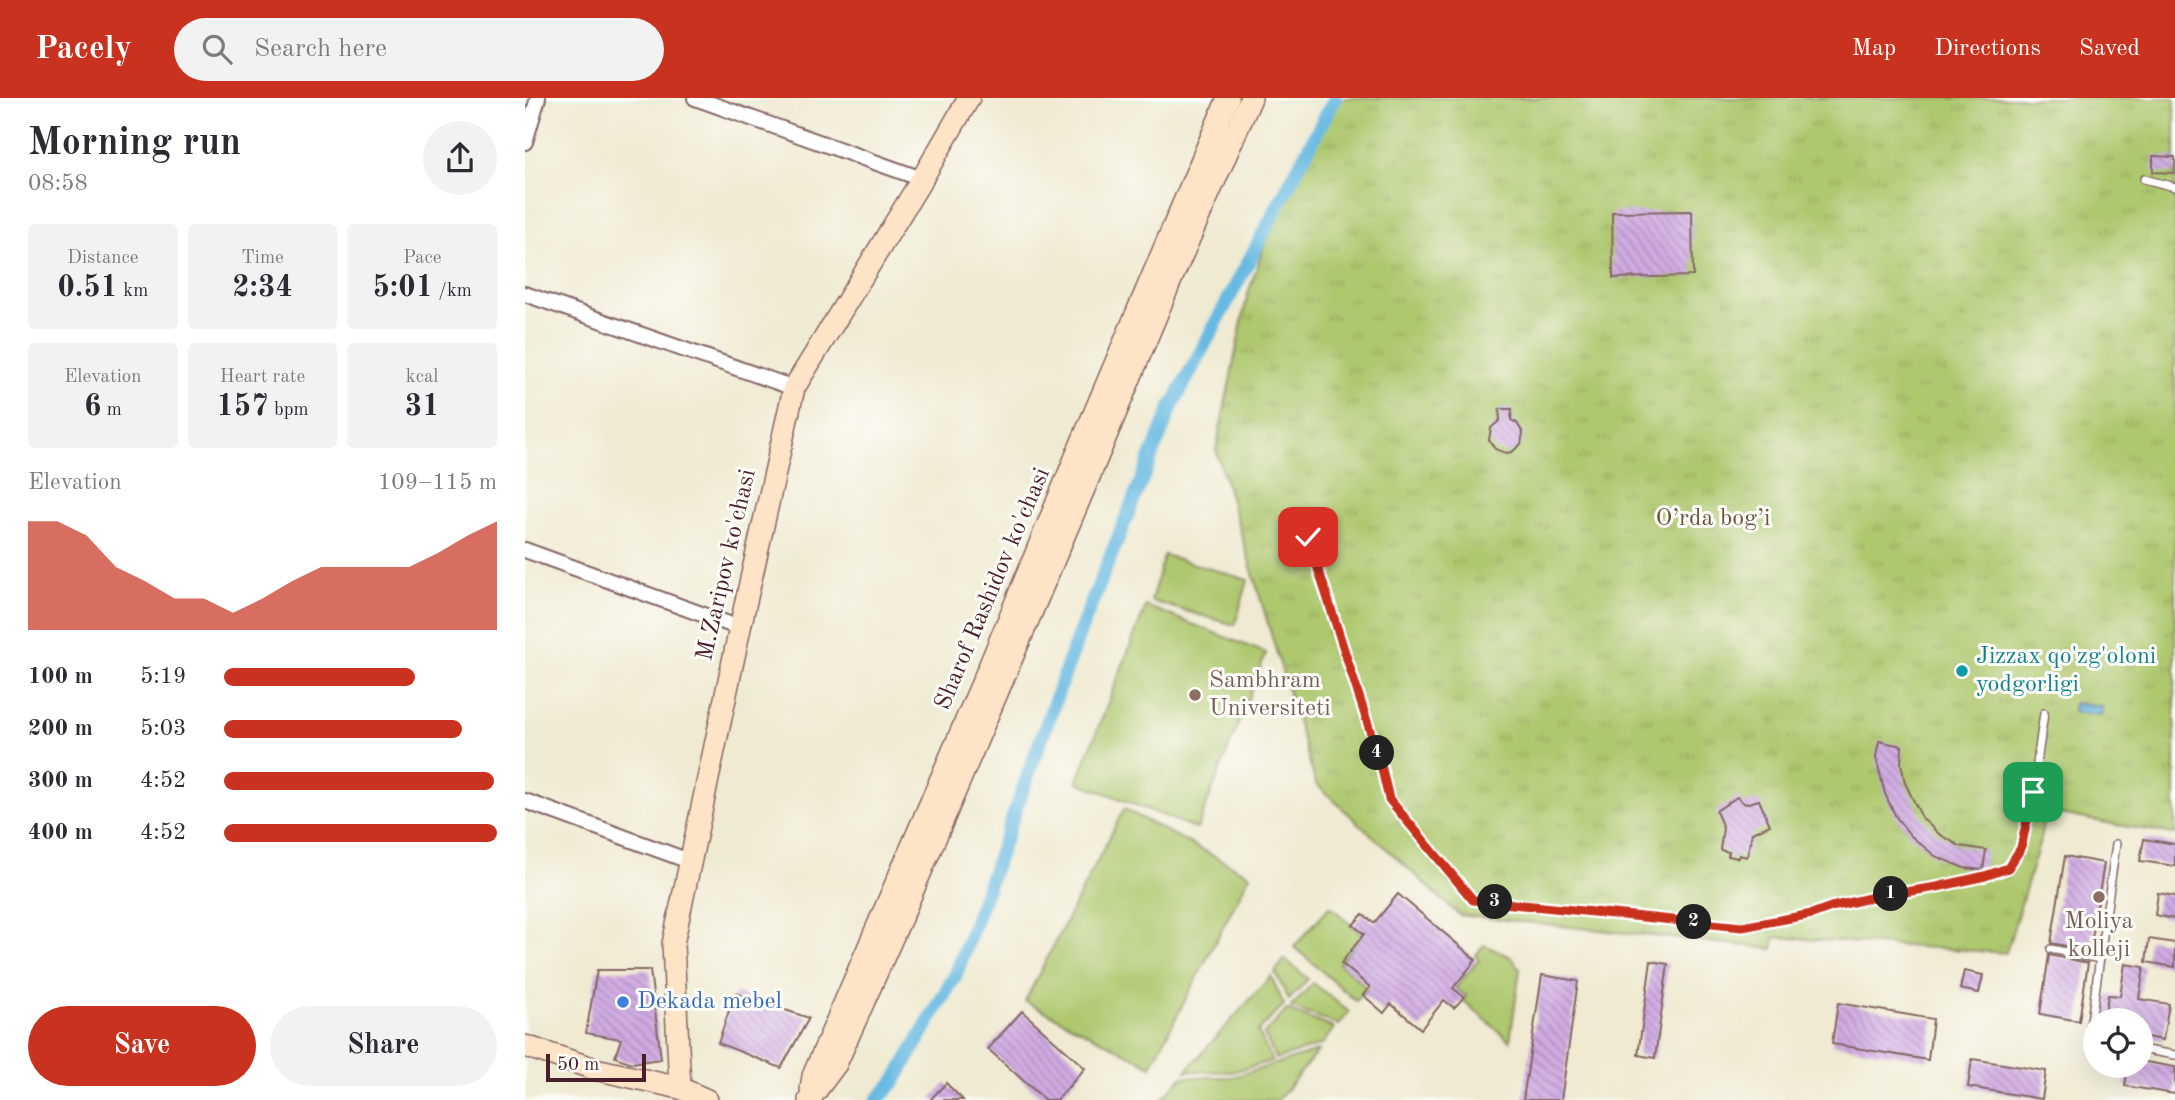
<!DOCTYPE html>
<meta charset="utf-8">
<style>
:root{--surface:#fff;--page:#f2f2f3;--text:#2b2b33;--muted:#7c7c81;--accent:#c8321e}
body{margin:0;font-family:"Old Standard TT",serif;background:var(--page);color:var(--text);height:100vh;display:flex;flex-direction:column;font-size:26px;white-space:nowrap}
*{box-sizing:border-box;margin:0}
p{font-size:23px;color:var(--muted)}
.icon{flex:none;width:38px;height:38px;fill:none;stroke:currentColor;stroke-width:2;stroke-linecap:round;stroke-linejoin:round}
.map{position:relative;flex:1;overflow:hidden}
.details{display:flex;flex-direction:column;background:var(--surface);width:525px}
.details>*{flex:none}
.tools{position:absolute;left:1558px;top:910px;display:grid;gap:14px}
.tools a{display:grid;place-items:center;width:70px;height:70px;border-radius:50%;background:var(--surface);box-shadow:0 7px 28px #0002;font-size:35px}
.scale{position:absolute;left:21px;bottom:18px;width:100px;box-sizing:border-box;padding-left:7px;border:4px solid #4a1f2b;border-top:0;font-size:19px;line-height:24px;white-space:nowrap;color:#4a1f2b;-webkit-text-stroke:5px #fdfcf7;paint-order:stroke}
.pin{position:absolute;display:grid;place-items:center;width:60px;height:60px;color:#fff;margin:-30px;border-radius:14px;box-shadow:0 4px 10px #0006}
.km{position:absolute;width:35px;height:35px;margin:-18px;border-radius:50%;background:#222;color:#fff;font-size:19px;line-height:35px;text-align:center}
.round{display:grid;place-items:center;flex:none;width:74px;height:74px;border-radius:37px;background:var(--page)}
.head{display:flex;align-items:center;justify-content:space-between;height:119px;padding:0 28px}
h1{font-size:38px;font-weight:800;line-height:52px}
.figures{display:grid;grid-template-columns:repeat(3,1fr);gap:10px;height:119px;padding:7px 28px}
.figures div{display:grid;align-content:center;border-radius:7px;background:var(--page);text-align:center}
.figures b{font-size:30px;font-weight:800}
.figures small{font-size:19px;font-weight:400}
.figures p{font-size:19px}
.chart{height:196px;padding:14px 28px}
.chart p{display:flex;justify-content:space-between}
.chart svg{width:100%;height:126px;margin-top:7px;fill:var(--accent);opacity:.7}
.action{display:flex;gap:14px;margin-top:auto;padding:14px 28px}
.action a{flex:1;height:80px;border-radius:42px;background:var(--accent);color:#fff;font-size:28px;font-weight:800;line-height:80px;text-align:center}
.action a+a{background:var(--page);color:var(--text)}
ul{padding:0 28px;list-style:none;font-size:23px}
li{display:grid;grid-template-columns:112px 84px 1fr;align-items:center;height:52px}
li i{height:18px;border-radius:9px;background:var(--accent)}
header{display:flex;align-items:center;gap:42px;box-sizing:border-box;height:98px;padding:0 35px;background:var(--accent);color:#fff}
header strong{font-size:33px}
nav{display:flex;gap:38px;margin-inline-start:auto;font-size:24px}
.search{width:490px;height:63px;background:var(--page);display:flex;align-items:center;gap:18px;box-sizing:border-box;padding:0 24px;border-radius:38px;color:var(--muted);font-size:26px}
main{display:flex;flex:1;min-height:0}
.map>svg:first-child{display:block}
</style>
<header>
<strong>Pacely</strong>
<div class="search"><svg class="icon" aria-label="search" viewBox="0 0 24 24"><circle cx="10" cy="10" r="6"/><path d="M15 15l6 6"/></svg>Search here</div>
<nav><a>Map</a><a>Directions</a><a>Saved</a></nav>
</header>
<main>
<section class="details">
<div class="head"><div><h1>Morning run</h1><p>08:58</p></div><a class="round"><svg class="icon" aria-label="share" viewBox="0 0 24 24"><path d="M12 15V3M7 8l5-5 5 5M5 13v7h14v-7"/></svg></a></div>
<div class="figures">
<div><p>Distance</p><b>0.51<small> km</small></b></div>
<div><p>Time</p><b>2:34</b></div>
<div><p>Pace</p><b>5:01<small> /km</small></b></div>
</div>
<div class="figures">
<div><p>Elevation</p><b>6<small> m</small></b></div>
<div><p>Heart rate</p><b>157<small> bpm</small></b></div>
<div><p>kcal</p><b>31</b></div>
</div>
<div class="chart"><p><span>Elevation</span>109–115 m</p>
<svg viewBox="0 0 160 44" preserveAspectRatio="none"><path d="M0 44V6L10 6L20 11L30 22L40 27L50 33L60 33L70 38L80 33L90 27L100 22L110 22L120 22L130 22L140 17L150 11L160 6V44z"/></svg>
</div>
<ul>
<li><b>100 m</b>5:19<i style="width:70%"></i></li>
<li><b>200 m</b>5:03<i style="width:87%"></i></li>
<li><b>300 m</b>4:52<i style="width:99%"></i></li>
<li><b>400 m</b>4:52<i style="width:100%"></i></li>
</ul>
<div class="action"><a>Save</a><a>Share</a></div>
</section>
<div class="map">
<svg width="1650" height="1002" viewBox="0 0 1650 1002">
<defs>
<pattern id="park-tufts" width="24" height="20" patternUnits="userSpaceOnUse" patternTransform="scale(1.75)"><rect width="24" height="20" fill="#aec86e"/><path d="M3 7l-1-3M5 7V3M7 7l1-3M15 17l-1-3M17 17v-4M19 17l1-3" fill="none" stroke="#97ab5f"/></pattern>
<pattern id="water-rules" width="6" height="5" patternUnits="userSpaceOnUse" patternTransform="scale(1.75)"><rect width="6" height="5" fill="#66b9e2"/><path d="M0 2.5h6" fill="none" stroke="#5696b7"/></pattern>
<pattern id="building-back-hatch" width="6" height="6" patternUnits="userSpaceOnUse" patternTransform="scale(1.75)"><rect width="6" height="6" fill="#d0abe3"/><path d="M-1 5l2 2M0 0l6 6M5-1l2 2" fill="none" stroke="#ab8bb8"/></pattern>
</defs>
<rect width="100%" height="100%" fill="#fdfcf7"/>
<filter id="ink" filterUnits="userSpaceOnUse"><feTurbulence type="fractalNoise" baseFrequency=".0143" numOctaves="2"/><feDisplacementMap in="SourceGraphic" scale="14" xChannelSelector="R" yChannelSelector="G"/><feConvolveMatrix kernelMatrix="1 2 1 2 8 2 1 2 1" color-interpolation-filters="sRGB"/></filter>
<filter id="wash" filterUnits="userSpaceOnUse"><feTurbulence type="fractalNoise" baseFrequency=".00686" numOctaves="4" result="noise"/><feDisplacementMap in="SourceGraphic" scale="28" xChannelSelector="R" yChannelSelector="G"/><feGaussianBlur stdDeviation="1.57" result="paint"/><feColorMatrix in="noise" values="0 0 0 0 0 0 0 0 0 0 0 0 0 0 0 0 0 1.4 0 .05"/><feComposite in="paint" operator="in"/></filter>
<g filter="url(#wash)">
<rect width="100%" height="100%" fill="#efead1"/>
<g fill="#aec86e" stroke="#7c744c" stroke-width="2">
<polygon points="639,457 723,482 710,527 626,503"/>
<polygon points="621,508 741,555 672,731 552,684"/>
<polygon points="599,711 725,777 626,968 500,903"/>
<polygon points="805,808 838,837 814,865 842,890 831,903 769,849"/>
<polygon points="959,847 986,859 995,871 985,943 938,902 941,898 930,890 954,862 950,858"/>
<polygon points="760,861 783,881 764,902 750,874"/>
<polygon points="746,878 759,907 733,933 747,963 707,974 661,973"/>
<polygon points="788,885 824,914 814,927 766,909"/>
<polygon points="762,912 809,930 797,947 751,961 739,936"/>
<polygon points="793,953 753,1002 636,1002 657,979 708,979"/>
</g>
<polygon fill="url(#park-tufts)" stroke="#7c744c" stroke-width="2" points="815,0 1650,0 1650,736 1592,727 1520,713 1515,743 1481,855 1250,839 1248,851 934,817 791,686 691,352 722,199 741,142"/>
<polygon fill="url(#water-rules)" stroke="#586c86" stroke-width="2" points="1549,605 1577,608 1576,617 1548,614"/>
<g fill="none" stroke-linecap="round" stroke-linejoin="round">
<polyline stroke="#66b9e2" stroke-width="14" points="352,1002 370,983 431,876 554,536 646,310 810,0"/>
</g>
<g id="blocks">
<g fill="url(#building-back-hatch)">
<polygon points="1628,58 1650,59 1650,75 1628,74"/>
<polygon points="1167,113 1168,178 1088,180 1087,114"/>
<polygon points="974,311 987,311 986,322 992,325 998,335 996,346 987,354 981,355 970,351 964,342 966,330 975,322"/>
<polygon points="1354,643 1377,648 1376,665 1380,685 1397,720 1414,736 1435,748 1461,752 1458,772 1439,770 1410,758 1385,737 1371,719 1360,696 1351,659"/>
<polygon points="1212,699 1220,706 1234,702 1245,727 1227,735 1222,759 1214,757 1213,760 1203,758 1204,754 1195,752 1198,730 1191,713"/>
<polygon points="1619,741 1650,746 1650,768 1615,763"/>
<polygon points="1540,758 1579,765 1565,853 1526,845"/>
<polygon points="1633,795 1650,798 1650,821 1630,817"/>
<polygon points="873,796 951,862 928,890 939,899 929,910 919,902 896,931 866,906 859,915 838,897 845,889 816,865 839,836 828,827 838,816 849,825"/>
<polygon points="1624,841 1650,845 1650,869 1621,864"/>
<polygon points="1524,857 1563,865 1554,923 1515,916"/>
<polygon points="1126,863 1143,866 1130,960 1113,957"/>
<polygon points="1600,866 1619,869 1614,901 1644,906 1638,942 1615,938 1615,922 1579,922 1583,897 1595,898"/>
<polygon points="72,872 125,872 136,961 107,965 90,959 96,941 61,935"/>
<polygon points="1439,873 1458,877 1454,895 1435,891"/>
<polygon points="1017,877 1053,883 1036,1002 998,1002"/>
<polygon points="210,895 284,920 256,970 193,945"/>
<polygon points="1313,905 1408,921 1403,962 1307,946"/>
<polygon points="497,913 560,970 532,1002 520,1002 463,951"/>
<polygon points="1447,961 1521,973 1517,1001 1443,989"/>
<polygon points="1615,963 1650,969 1650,996 1600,988 1603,968 1615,968"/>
<polygon points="421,985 438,1002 405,1002"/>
</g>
</g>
</g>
<g filter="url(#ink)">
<use href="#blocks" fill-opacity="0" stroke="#846665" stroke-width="2"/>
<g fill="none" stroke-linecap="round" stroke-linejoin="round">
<defs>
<g id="lane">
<polyline points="1619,81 1650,89"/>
<polyline points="783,438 856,667 864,700 948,802 1217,829 1287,816 1306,809 1349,799 1412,789 1460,778 1483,770 1496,750 1508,694 1519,615"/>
<polyline points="1526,851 1575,861"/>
<polyline points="1570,944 1564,937 1591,746"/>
<polyline points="1615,951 1650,957"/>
</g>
<g id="street">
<polyline points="170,0 397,81"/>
<polyline points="0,44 13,0"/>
<polyline points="0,196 269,290"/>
<polyline points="0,452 215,530"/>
<polyline points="0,703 164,763"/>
</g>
<g id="secondary">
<polyline points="0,948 70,971 155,990 182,1002"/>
<polyline points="155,990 148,846 215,530 269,290 397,81 444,0"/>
<polyline points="286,991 288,978 464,569 554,351 703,0"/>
<polyline points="284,1002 311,966 380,811 559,391 646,182 726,0"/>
</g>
</defs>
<use href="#lane" stroke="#846665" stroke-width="10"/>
<use href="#street" stroke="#846665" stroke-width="18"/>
<use href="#secondary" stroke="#846665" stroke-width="24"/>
<use href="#lane" stroke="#fff" stroke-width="7"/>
<use href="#street" stroke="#fff" stroke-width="14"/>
<use href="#secondary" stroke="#fee4c6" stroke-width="21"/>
</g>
</g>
<g fill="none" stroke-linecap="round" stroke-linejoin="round" filter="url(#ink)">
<defs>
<polyline id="route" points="783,439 856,667 864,701 948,802 1217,829 1287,816 1306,809 1349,799 1412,789 1460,778 1483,770 1496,750 1508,694"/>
</defs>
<use href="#route" stroke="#fff" stroke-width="14"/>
<use href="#route" stroke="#c8321e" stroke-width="9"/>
</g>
<circle fill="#0f9aa8" stroke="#fdfcf7" stroke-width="2.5" cx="1437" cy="573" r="7"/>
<g fill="#8d6e63" stroke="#fdfcf7" stroke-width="2.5">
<circle cx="670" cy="597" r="7"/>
<circle cx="1574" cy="799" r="7"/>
</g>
<circle fill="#3f7fe0" stroke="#fdfcf7" stroke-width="2.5" cx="98" cy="904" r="7"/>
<g text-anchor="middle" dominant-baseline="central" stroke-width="6" stroke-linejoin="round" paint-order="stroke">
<g font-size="24" fill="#68523f" stroke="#fdfcf7">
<text x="1188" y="421">O’rda bog’i</text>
</g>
<g font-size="24" fill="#4a1f2b" stroke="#fdfcf7">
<text transform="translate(202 467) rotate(-77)">M.Zaripov ko'chasi</text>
<text transform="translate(468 491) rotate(-67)">Sharof Rashidov ko'chasi</text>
</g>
<g font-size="24" fill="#0d838f" stroke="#fdfcf7" text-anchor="start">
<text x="1451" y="559">Jizzax qo'zg'oloni<tspan x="1451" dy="28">yodgorligi</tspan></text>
</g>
<g font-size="24" fill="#785e54" stroke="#fdfcf7" text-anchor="start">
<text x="684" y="583">Sambhram<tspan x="684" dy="28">Universiteti</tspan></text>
<text x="1574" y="824" text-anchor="middle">Moliya<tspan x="1574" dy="28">kolleji</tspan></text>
</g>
<g font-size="24" fill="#366cbe" stroke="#fdfcf7" text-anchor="start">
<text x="112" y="904">Dekada mebel</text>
</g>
</g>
</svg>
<div class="tools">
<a><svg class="icon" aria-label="locate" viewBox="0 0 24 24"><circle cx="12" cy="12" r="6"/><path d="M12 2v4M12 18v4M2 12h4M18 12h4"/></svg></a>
</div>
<div class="scale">50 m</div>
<div class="pin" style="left:1508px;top:694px;background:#1e9e55"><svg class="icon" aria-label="arrive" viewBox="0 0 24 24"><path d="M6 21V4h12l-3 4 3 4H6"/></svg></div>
<div class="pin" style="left:783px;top:439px;background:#d93025"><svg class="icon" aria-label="check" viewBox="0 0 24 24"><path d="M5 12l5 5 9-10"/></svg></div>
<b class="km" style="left:1366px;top:796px">1</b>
<b class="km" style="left:1169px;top:824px">2</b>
<b class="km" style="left:970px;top:804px">3</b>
<b class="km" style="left:852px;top:655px">4</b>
</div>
</main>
